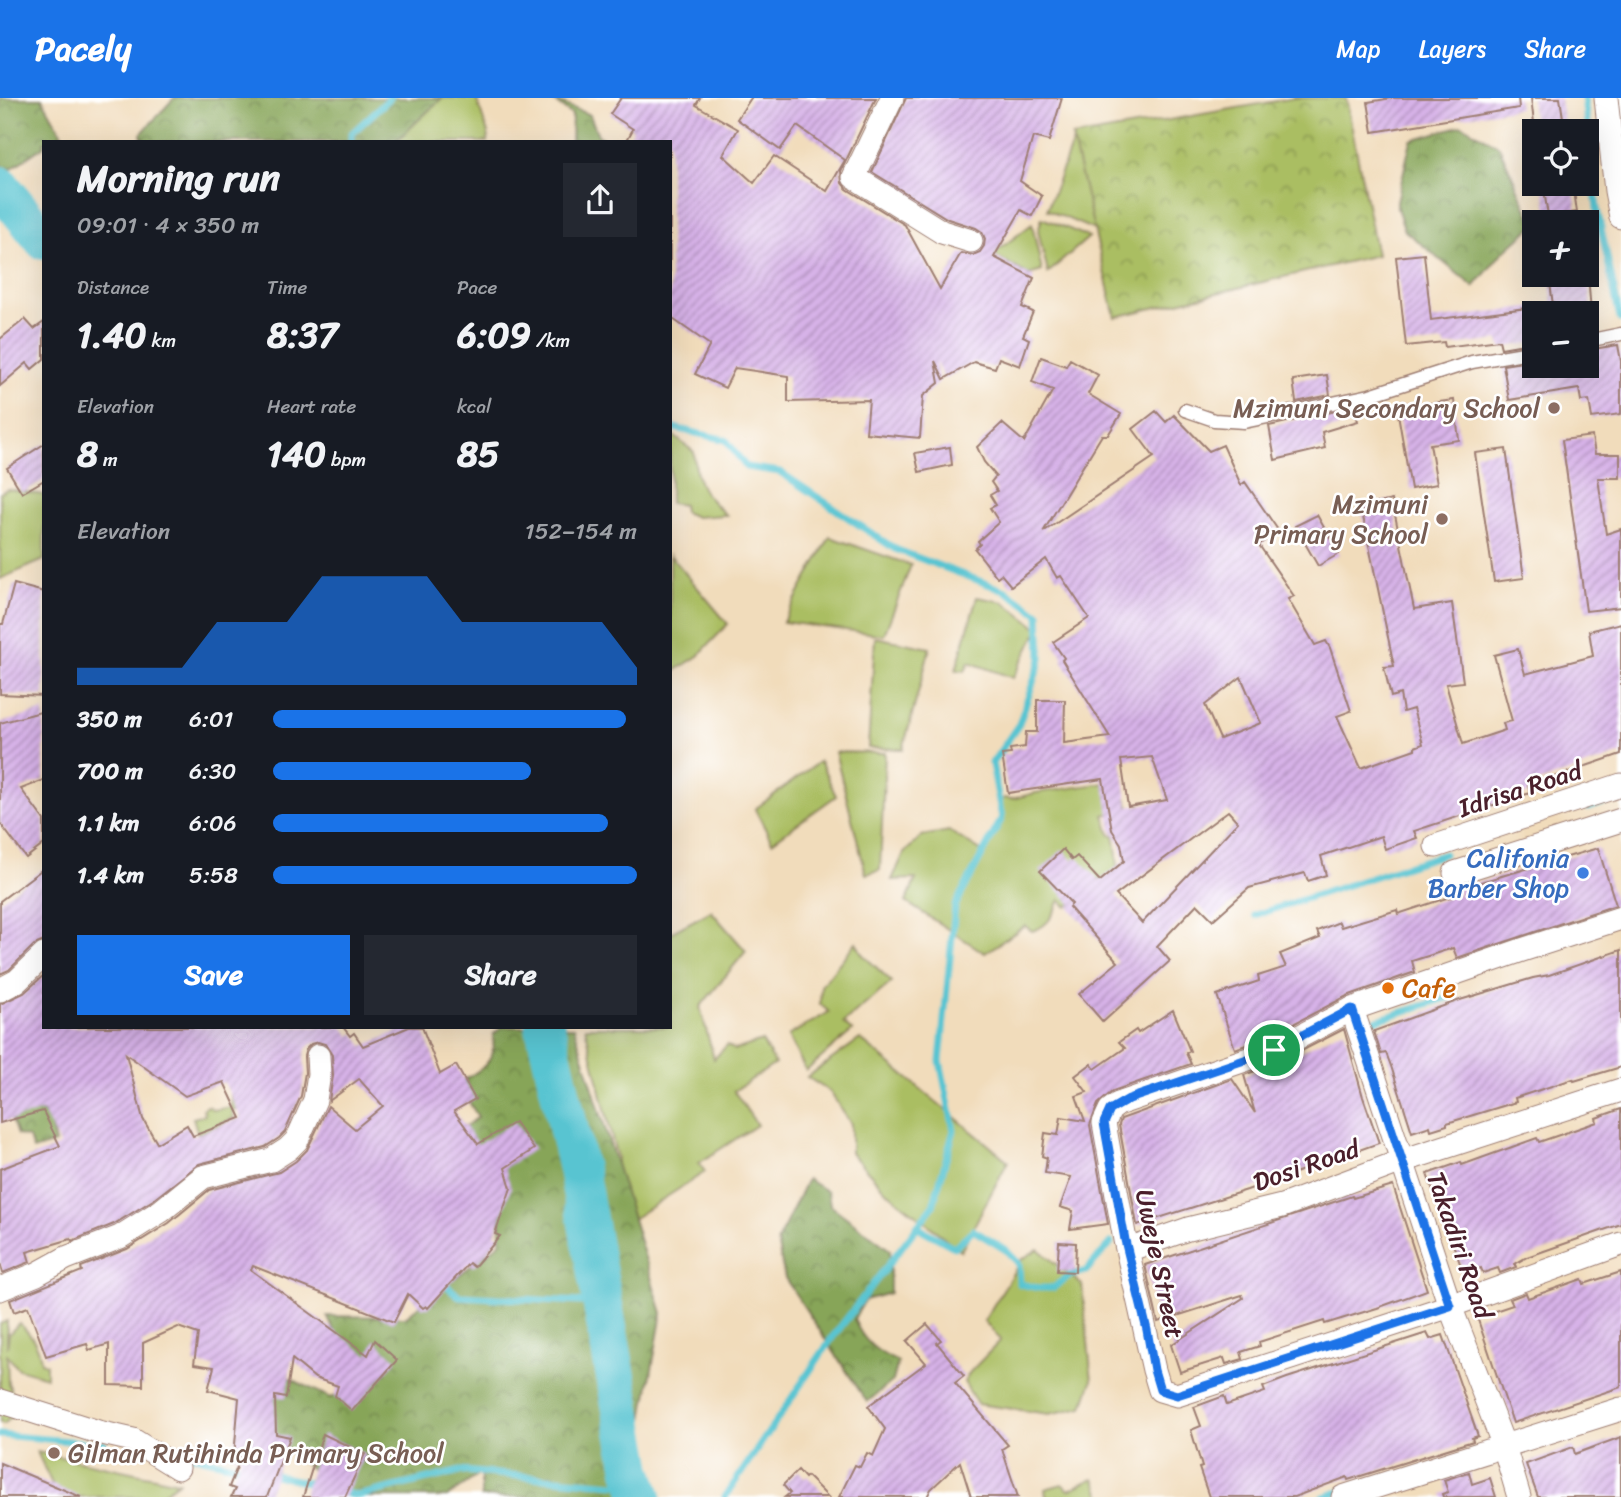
<!DOCTYPE html>
<meta charset="utf-8">
<style>
:root{--surface:#171b24;--page:#242831;--text:#f1f3f6;--muted:#9ea1a6;--accent:#1a73e8}
body{margin:0;font-family:Sriracha,sans-serif;background:var(--page);color:var(--text);height:100vh;display:flex;flex-direction:column;font-size:26px;white-space:nowrap}
*{box-sizing:border-box;margin:0}
p{font-size:23px;color:var(--muted)}
.icon{flex:none;width:38px;height:38px;fill:none;stroke:currentColor;stroke-width:2;stroke-linecap:round;stroke-linejoin:round}
.map{position:relative;flex:1;overflow:hidden}
.sheet{position:absolute;left:42px;top:42px;width:630px;height:889px;display:flex;flex-direction:column;background:var(--surface);border-radius:0px;box-shadow:0 7px 28px #0002}
.sheet>*{flex:none}
.fabs{position:absolute;left:1522px;top:21px;display:grid;gap:14px}
.fabs a{display:grid;place-items:center;width:77px;height:77px;border-radius:0px;background:var(--surface);box-shadow:0 7px 28px #0002;font-size:35px}
.pin{position:absolute;display:grid;place-items:center;width:60px;height:60px;color:#fff;margin:-30px;border:4px solid #fff;border-radius:50%;box-shadow:0 2px 7px #0007}
.round{display:grid;place-items:center;flex:none;width:74px;height:74px;border-radius:0px;background:var(--page)}
.head{display:flex;align-items:center;justify-content:space-between;height:119px;padding:0 35px}
h1{font-size:38px;font-weight:700;line-height:52px}
.metrics{display:grid;grid-template-columns:repeat(3,1fr);gap:10px;height:119px;padding:7px 35px}
.metrics div{display:grid;align-content:center}
.metrics b{font-size:35px;font-weight:700}
.metrics small{font-size:19px;font-weight:400}
.metrics p{font-size:19px}
.chart{height:196px;padding:14px 35px}
.chart p{display:flex;justify-content:space-between}
.chart svg{width:100%;height:126px;margin-top:7px;fill:var(--accent);opacity:.7}
.button{display:flex;gap:14px;margin-top:auto;padding:14px 35px}
.button a{flex:1;height:80px;border-radius:0px;background:var(--accent);color:#fff;font-size:28px;font-weight:700;line-height:80px;text-align:center}
.button a+a{background:var(--page);color:var(--text)}
ul{padding:0 35px;list-style:none;font-size:23px}
li{display:grid;grid-template-columns:112px 84px 1fr;align-items:center;height:52px}
li i{height:18px;border-radius:9px;background:var(--accent)}
header{display:flex;align-items:center;gap:42px;box-sizing:border-box;height:98px;padding:0 35px;background:var(--accent);color:#fff}
header strong{font-size:33px}
nav{display:flex;gap:38px;margin-inline-start:auto;font-size:24px}
.map>svg:first-child{display:block}
</style>
<header>
<strong>Pacely</strong>
<nav><a>Map</a><a>Layers</a><a>Share</a></nav>
</header>
<div class="map">
<svg width="1621" height="1399" viewBox="0 0 1621 1399">
<defs>
<pattern id="forest-crowns" width="20" height="18" patternUnits="userSpaceOnUse" patternTransform="scale(1.75)"><rect width="20" height="18" fill="#87a558"/><path d="M2 6a3 3 0 1 1 6 0M12 15a3 3 0 1 1 6 0" fill="none" stroke="#708649"/></pattern>
<pattern id="park-crowns" width="20" height="18" patternUnits="userSpaceOnUse" patternTransform="scale(1.75)"><rect width="20" height="18" fill="#aabe62"/><path d="M2 6a3 3 0 1 1 6 0M12 15a3 3 0 1 1 6 0" fill="none" stroke="#8c9a51"/></pattern>
<pattern id="building-hatch" width="6" height="6" patternUnits="userSpaceOnUse" patternTransform="scale(1.75)"><rect width="6" height="6" fill="#d7b2e8"/><path d="M-1 1l2-2M0 6l6-6M5 7l2-2" fill="none" stroke="#b090bc"/></pattern>
</defs>
<rect width="100%" height="100%" fill="#fff"/>
<filter id="ink" filterUnits="userSpaceOnUse"><feTurbulence type="fractalNoise" baseFrequency=".0143" numOctaves="2"/><feDisplacementMap in="SourceGraphic" scale="14" xChannelSelector="R" yChannelSelector="G"/><feConvolveMatrix kernelMatrix="1 2 1 2 8 2 1 2 1" color-interpolation-filters="sRGB"/></filter>
<filter id="wash" filterUnits="userSpaceOnUse"><feTurbulence type="fractalNoise" baseFrequency=".00686" numOctaves="4" result="noise"/><feDisplacementMap in="SourceGraphic" scale="28" xChannelSelector="R" yChannelSelector="G"/><feGaussianBlur stdDeviation="1.57" result="paint"/><feColorMatrix in="noise" values="0 0 0 0 0 0 0 0 0 0 0 0 0 0 0 0 0 1.4 0 .05"/><feComposite in="paint" operator="in"/></filter>
<g filter="url(#wash)">
<rect width="100%" height="100%" fill="#f1dcbb"/>
<g fill="#aabe62" stroke="#7a6e46" stroke-width="2">
<polygon points="442,0 476,0 488,35 487,44 395,44"/>
<polygon points="1073,43 1099,134 1047,112"/>
<polygon points="1042,120 1089,139 1048,175 1038,133"/>
<polygon points="1032,126 1042,173 1029,177 993,156"/>
<path d="M670 335 694 354C696 388 702 394 726 417L696 419 684 414 683 407 670 405Z"/>
<polygon points="7,391 44,397 44,462 0,481 0,395"/>
<polygon points="830,439 911,467 884,537 783,524"/>
<polygon points="670,457 728,526 698,558 670,576"/>
<polygon points="977,499 1004,504 1039,531 1013,580 969,564 965,573 956,572"/>
<polygon points="875,539 930,550 903,651 868,650"/>
<polygon points="835,654 885,655 880,772 866,776"/>
<polygon points="820,663 836,698 772,744 755,711"/>
<path d="M1119 683 1130 710 1104 717 1110 736 1114 737C1118 760 1120 769 1111 791L1099 781 1067 809 1060 802C1054 816 1048 829 1032 833L1025 828 985 855 906 804 916 781 892 782 904 755 922 738 949 733 984 755 1003 722 1001 704 1004 700 1012 701 1035 695Z"/>
<polygon points="711,813 746,853 700,909 714,961 727,947 735,952 762,943 775,966 734,993 757,1027 699,1065 705,1074 603,1140 617,1060 585,929 670,929 670,835"/>
<polygon points="856,844 862,856 892,884 843,925 852,933 806,973 788,938 829,914 820,906 821,888"/>
<polygon points="860,941 1008,1063 961,1153 886,1093 851,1055 851,1026 830,994 807,979"/>
<polygon points="231,997 247,1001 232,1013 234,1020 198,1036 193,1020 205,1017 203,1011 208,1008 214,1012 231,1009"/>
<polygon points="1038,1151 1082,1187 1092,1283 1083,1309 1049,1316 977,1306 964,1284 970,1274 1001,1242 984,1223 1021,1162"/>
<path d="M7 1223V1250L9 1236 19 1225C30 1235 40 1248 41 1264L46 1266V1279L18 1271 7 1257 8 1285 20 1312 4 1326 0 1325V1226Z"/>
<polygon points="37,1354 178,1384 158,1399 58,1399"/>
<polygon points="1094,1380 1102,1399 1046,1399 1045,1391 1062,1386 1069,1392"/>
</g>
<g fill="url(#forest-crowns)" stroke="#686242" stroke-width="2">
<polygon points="0,0 42,0 62,36 50,44 44,44 44,48 6,74 0,65"/>
<polygon points="174,0 442,0 395,44 143,44 141,36"/>
<polygon points="551,1 590,17 598,37 607,44 571,44 572,17"/>
<polygon points="1462,27 1499,48 1534,127 1501,156 1474,189 1405,133 1397,110 1397,103 1411,42"/>
<path d="M502 929H574L662 1215 629 1399H481V1375L447 1399H349L248 1323 289 1280 331 1300 386 1275 344 1254 327 1218 405 1219 500 1145 501 1103 460 1033 478 1019 458 985C479 973 497 966 493 937Z"/>
<polygon points="35,1004 54,1027 52,1032 55,1045 33,1052 29,1040 17,1037 8,1011"/>
<path d="M807 1081 828 1094 830 1107 890 1152V1195L865 1202 854 1221C863 1244 877 1254 898 1264L893 1283 867 1304 785 1180 777 1144Z"/>
</g>
<polygon fill="url(#park-crowns)" stroke="#7a6e46" stroke-width="2" points="1294,0 1346,0 1377,157 1115,219 1072,39"/>
<g fill="none" stroke-linecap="round" stroke-linejoin="round">
<g stroke="#58c4d1" stroke-width="7">
<polyline points="1584,0 1597,111 1620,221"/>
<polyline points="351,44 351,36 390,0"/>
<polyline points="670,329 726,342 746,369 780,374 895,451 1006,493 1039,516 1041,561 1019,626 992,665 1002,720 955,808 940,963 954,1032 933,1108 832,1240 725,1399"/>
<polyline points="1588,710 1621,699"/>
<polyline points="1255,817 1444,756"/>
<polyline points="1365,929 1364,926 1454,898"/>
<polyline points="917,1129 954,1149 973,1132 1006,1152 1019,1167 1020,1186 1039,1190 1053,1190 1069,1178 1086,1173 1111,1145"/>
<polyline points="442,1184 459,1198 601,1205"/>
<polyline points="0,1337 104,1346"/>
<polyline points="165,1351 245,1370"/>
<polyline points="267,1375 316,1387"/>
<polyline points="338,1393 357,1398 461,1373 638,1388"/>
<polyline points="1323,1399 1339,1394"/>
</g>
<g stroke="#58c4d1" stroke-width="40">
<polyline points="0,88 44,142"/>
<polyline points="545,929 578,1071 633,1372 642,1399"/>
</g>
</g>
<g id="blocks">
<g fill="url(#building-hatch)" fill-rule="evenodd">
<polygon points="621,0 700,0 696,7 738,31 723,57 754,85 774,58 827,93 845,62 797,28 780,52 737,21 751,0 876,0 841,73 842,85 847,91 905,127 940,191 961,155 973,157 980,154 984,148 985,141 982,134 976,130 948,121 872,74 906,0 1062,0 1049,43 1033,39 1020,83 1042,98 1032,118 1021,112 994,159 1034,180 1022,209 1033,214 1023,238 1029,241 1020,268 999,260 995,270 974,264 944,281 935,263 939,285 923,298 920,340 866,335 869,302 788,304 788,278 735,270 725,290 695,276 710,247 670,219 670,44 626,44 633,31 610,16"/>
<polygon points="1392,0 1518,0 1519,10 1373,34 1368,4"/>
<polygon points="1531,0 1560,0 1565,33 1535,33"/>
<polygon points="1543,86 1573,86 1577,114 1548,118"/>
<polygon points="1424,156 1431,222 1535,209 1535,244 1501,250 1499,242 1445,249 1444,244 1406,248 1396,159"/>
<polygon points="1549,177 1588,177 1591,215 1554,215"/>
<polygon points="25,221 34,231 44,224 44,261 32,271 27,265 0,288 0,241"/>
<polygon points="1618,247 1621,263 1621,316 1592,320 1589,302 1581,303 1579,291 1509,302 1503,267 1535,262 1535,268 1587,268 1587,252"/>
<path d="M1041 259 1066 268 1070 261 1098 277 1088 296 1121 316 1108 337H1102L1043 434 1154 359 1133 331 1156 313 1166 324 1174 317 1209 353 1223 347 1241 387 1245 384 1278 432 1259 447 1294 498 1288 501 1315 547 1326 543 1330 550 1351 613 1337 618 1361 670 1415 651V649L1423 646 1413 611 1403 614 1400 596 1391 599 1384 569 1394 568 1361 409 1392 402 1414 511 1452 505 1463 584 1446 586 1463 646 1505 632 1503 625 1512 623 1494 557 1518 551 1525 576 1593 558 1589 533 1621 525V656L1528 688 1530 695 1414 733 1417 740 1385 751 1381 738 1321 758 1326 777 1308 783 1305 775 1249 790 1213 822 1197 806 1157 848 1170 863 1103 924 1079 896 1118 864 1069 809 1072 806 1040 773 1063 751 1072 762 1077 758 1100 783 1124 763 1121 746 1112 732 1103 681 1008 695 1002 657 1011 656 1010 651 1025 649 1026 634H1037V602H1065L1064 645 1110 639 1062 562 1064 560 1053 544 1089 520 1061 478 1057 480 1046 461 1011 488 1001 476 997 479 975 451 980 446 978 443 999 424 990 410 996 407 990 397 997 393 991 384 996 378 984 364 977 349 1002 325 1024 344 1053 292 1032 284ZM1241 579 1261 625 1220 641 1205 607ZM1152 659 1167 702 1128 709 1121 662ZM1228 713 1238 724 1142 825 1116 797Z"/>
<polygon points="1327,277 1330,297 1296,304 1293,282"/>
<polygon points="1454,302 1459,342 1430,346 1437,386 1411,391 1397,310"/>
<polygon points="1354,309 1358,323 1322,334 1325,350 1275,362 1269,328"/>
<polygon points="1592,338 1595,356 1620,356 1620,380 1598,380 1606,436 1621,431 1621,509 1586,513 1562,342"/>
<polygon points="44,346 44,382 22,395 7,370"/>
<polygon points="950,349 952,367 919,374 915,355"/>
<polygon points="1506,351 1524,480 1494,484 1475,355"/>
<polygon points="1317,417 1339,456 1318,468 1295,428"/>
<polygon points="14,486 44,494 44,598 0,596 0,526 3,526"/>
<polygon points="44,613 44,682 21,691 44,722 44,746 26,760 0,725 0,625"/>
<polygon points="1598,750 1616,807 1457,860 1453,850 1412,863 1415,874 1347,898 1268,939 1235,951 1217,897 1259,883 1258,878 1286,869 1280,856 1320,840 1317,833 1339,824 1341,829 1397,812 1398,816 1459,796 1457,791"/>
<polygon points="44,770 44,843 34,847 9,872 0,876 0,803"/>
<polygon points="1621,852 1621,969 1574,983 1573,981 1515,1000 1516,1004 1447,1025 1447,1027 1431,1032 1430,1028 1412,1034 1391,968 1386,955 1381,956 1374,933 1460,902 1533,880 1549,877"/>
<path d="M44 877V929H343L350 938 354 935 363 948 409 929H422L440 976 456 967 475 1001 454 1013 478 1046 515 1024 534 1051 505 1070 511 1090 495 1136 500 1138 474 1169 469 1165 428 1210 426 1208 423 1210 408 1196 394 1224 253 1168 251 1172 368 1257 375 1242 397 1262 352 1313 335 1298 338 1288 315 1280 292 1261 286 1300 275 1298 276 1336 290 1339 267 1399H231L235 1391 229 1389 241 1359 234 1358 239 1300 208 1292 214 1269 194 1266 198 1236 178 1229 143 1245V1288L109 1287V1246L89 1252 87 1246 46 1258 28 1209 14 1214 10 1202 82 1173 81 1169 127 1151 169 1125 209 1092 279 1074 296 1063 307 1052 328 1008 355 1031 383 1008 359 981 329 1003 333 978 332 957 325 946 318 944 311 946 306 951 304 958 305 975 301 998 285 1034 279 1040 265 1049 199 1066 153 1102 114 1126 72 1143 71 1141 27 1154 30 1164 3 1175 0 1165V1071L60 1048 43 1013 0 1025V906L24 895ZM126 956 185 998 224 984 241 1020 193 1038 187 1027 157 1045 143 1021Z"/>
<polygon points="1173,912 1190,953 1186,955 1191,966 1113,993 1098,1006 1090,1027 1108,1126 1070,1131 1073,1113 1060,1109 1071,1079 1045,1075 1047,1060 1042,1058 1045,1035 1058,1037 1061,1019 1085,1023 1076,998 1087,994 1075,978 1091,966 1095,971 1125,950 1119,944 1136,932 1138,935"/>
<polygon points="1344,931 1363,999 1379,1045 1247,1092 1137,1127 1119,1027 1121,1021 1232,981 1255,1015 1244,977 1280,964"/>
<polygon points="1621,1011 1621,1126 1527,1159 1515,1166 1516,1169 1500,1175 1498,1170 1483,1175 1481,1170 1464,1176 1427,1076 1461,1064 1462,1067 1537,1040 1539,1044 1597,1024 1596,1020"/>
<polygon points="1393,1088 1427,1192 1377,1210 1325,1226 1324,1223 1259,1244 1260,1248 1241,1254 1243,1261 1226,1266 1224,1260 1180,1274 1171,1247 1243,1200 1242,1197 1158,1224 1145,1167 1352,1098 1353,1100"/>
<polygon points="1059,1144 1076,1145 1075,1174 1057,1173"/>
<polygon points="1621,1174 1621,1289 1513,1325 1477,1219 1513,1207 1510,1201 1526,1195 1528,1200 1582,1181 1584,1186"/>
<polygon points="927,1226 941,1242 937,1245 964,1278 955,1285 1008,1347 1002,1351 1018,1399 971,1399 960,1364 931,1391 927,1399 839,1399 855,1367 860,1369 867,1355 873,1358 885,1331 868,1308 926,1265 907,1243"/>
<polygon points="1427,1235 1430,1241 1443,1237 1478,1338 1472,1340 1473,1343 1348,1382 1347,1379 1294,1399 1209,1399 1199,1370 1202,1369 1191,1332 1201,1328 1194,1309 1224,1298 1227,1307 1265,1294 1263,1289 1287,1280"/>
<polygon points="323,1336 365,1356 345,1399 303,1399"/>
<polygon points="1621,1339 1621,1399 1538,1399 1526,1366 1573,1349 1575,1356"/>
<polygon points="0,1365 81,1399 0,1399"/>
<polygon points="798,1372 805,1380 807,1378 828,1399 785,1399 790,1395 783,1387"/>
<polygon points="1469,1374 1472,1386 1490,1380 1496,1399 1443,1399 1442,1396 1448,1394 1444,1382"/>
</g>
</g>
</g>
<g filter="url(#ink)">
<use href="#blocks" fill-opacity="0" stroke="#9e7e73" stroke-width="2"/>
<g fill="none" stroke-linecap="round" stroke-linejoin="round">
<defs>
<g id="service">
<polyline points="1587,243 1621,236"/>
<polyline points="1185,312 1214,322 1244,324 1370,297 1472,264 1535,253"/>
</g>
<g id="minor">
<polyline points="892,0 854,79 942,134 971,143"/>
<polyline points="1606,0 1616,93 1621,119"/>
<polyline points="1436,748 1621,687"/>
<polyline points="1455,775 1621,722"/>
<polyline points="1621,820 1522,852 1352,911 1274,952 1118,1006 1110,1012 1104,1025 1125,1142 1154,1272 1160,1292 1177,1297 1450,1208 1621,1146"/>
<polyline points="0,892 17,883 44,857"/>
<polyline points="1352,911 1450,1208 1504,1348 1519,1399"/>
<polyline points="1128,1152 1188,1131 1282,1108 1402,1063 1621,992"/>
<polyline points="0,1191 37,1176 66,1160 120,1139 161,1113 203,1079 271,1062 288,1051 297,1042 315,1002 319,976 318,958"/>
<polyline points="0,1303 98,1334 133,1342 178,1370"/>
<polyline points="1343,1399 1621,1311"/>
</g>
</defs>
<use href="#service" stroke="#9e7e73" stroke-width="15"/>
<use href="#minor" stroke="#9e7e73" stroke-width="25"/>
<use href="#service" stroke="#fff" stroke-width="12"/>
<use href="#minor" stroke="#fff" stroke-width="23"/>
</g>
</g>
<g fill="none" stroke-linecap="round" stroke-linejoin="round" filter="url(#ink)">
<defs>
<polygon id="route" points="1352,911 1450,1208 1177,1297 1160,1292 1154,1272 1147,1232 1125,1142 1104,1025 1110,1012 1129,1001 1274,952"/>
</defs>
<use href="#route" stroke="#fff" stroke-width="14"/>
<use href="#route" stroke="#1a73e8" stroke-width="9"/>
</g>
<g fill="#8d6e63" stroke="#fff" stroke-width="2.5">
<circle cx="1554" cy="310" r="7"/>
<circle cx="1442" cy="421" r="7"/>
<circle cx="54" cy="1355" r="7"/>
</g>
<circle fill="#3f7fe0" stroke="#fff" stroke-width="2.5" cx="1583" cy="775" r="7"/>
<circle fill="#e8710a" stroke="#fff" stroke-width="2.5" cx="1388" cy="890" r="7"/>
<g text-anchor="middle" dominant-baseline="central" stroke-width="5" stroke-linejoin="round" paint-order="stroke">
<g font-size="26" fill="#785e54" stroke="#fff" text-anchor="end">
<text x="1540" y="310">Mzimuni Secondary School</text>
<text x="1428" y="406">Mzimuni<tspan x="1428" dy="30">Primary School</tspan></text>
<text x="68" y="1355" text-anchor="start">Gilman Rutihinda Primary School</text>
</g>
<g font-size="26" fill="#4a1f2b" stroke="#fff">
<text transform="translate(1520 691) rotate(-18)">Idrisa Road</text>
<text transform="translate(1306 1067) rotate(-19)">Dosi Road</text>
<text transform="translate(1460 1147) rotate(71)">Takadiri Road</text>
<text transform="translate(1160 1166) rotate(78)">Uweje Street</text>
</g>
<g font-size="26" fill="#366cbe" stroke="#fff" text-anchor="end">
<text x="1569" y="760">Califonia<tspan x="1569" dy="30">Barber Shop</tspan></text>
</g>
<g font-size="26" fill="#c56008" stroke="#fff" text-anchor="start">
<text x="1402" y="890">Cafe</text>
</g>
</g>
</svg>
<div class="fabs">
<a><svg class="icon" aria-label="locate" viewBox="0 0 24 24"><circle cx="12" cy="12" r="6"/><path d="M12 2v4M12 18v4M2 12h4M18 12h4"/></svg></a>
<a>+</a>
<a>−</a>
</div>
<div class="pin" style="left:1274px;top:952px;background:#1e9e55"><svg class="icon" aria-label="arrive" viewBox="0 0 24 24"><path d="M6 21V4h12l-3 4 3 4H6"/></svg></div>
<section class="sheet">
<div class="head"><div><h1>Morning run</h1><p>09:01 · 4 × 350 m</p></div><a class="round"><svg class="icon" aria-label="share" viewBox="0 0 24 24"><path d="M12 15V3M7 8l5-5 5 5M5 13v7h14v-7"/></svg></a></div>
<div class="metrics">
<div><p>Distance</p><b>1.40<small> km</small></b></div>
<div><p>Time</p><b>8:37</b></div>
<div><p>Pace</p><b>6:09<small> /km</small></b></div>
</div>
<div class="metrics">
<div><p>Elevation</p><b>8<small> m</small></b></div>
<div><p>Heart rate</p><b>140<small> bpm</small></b></div>
<div><p>kcal</p><b>85</b></div>
</div>
<div class="chart"><p><span>Elevation</span>152–154 m</p>
<svg viewBox="0 0 160 44" preserveAspectRatio="none"><path d="M0 44V38L10 38L20 38L30 38L40 22L50 22L60 22L70 6L80 6L90 6L100 6L110 22L120 22L130 22L140 22L150 22L160 38V44z"/></svg>
</div>
<ul>
<li><b>350 m</b>6:01<i style="width:97%"></i></li>
<li><b>700 m</b>6:30<i style="width:71%"></i></li>
<li><b>1.1 km</b>6:06<i style="width:92%"></i></li>
<li><b>1.4 km</b>5:58<i style="width:100%"></i></li>
</ul>
<div class="button"><a>Save</a><a>Share</a></div>
</section>
</div>
